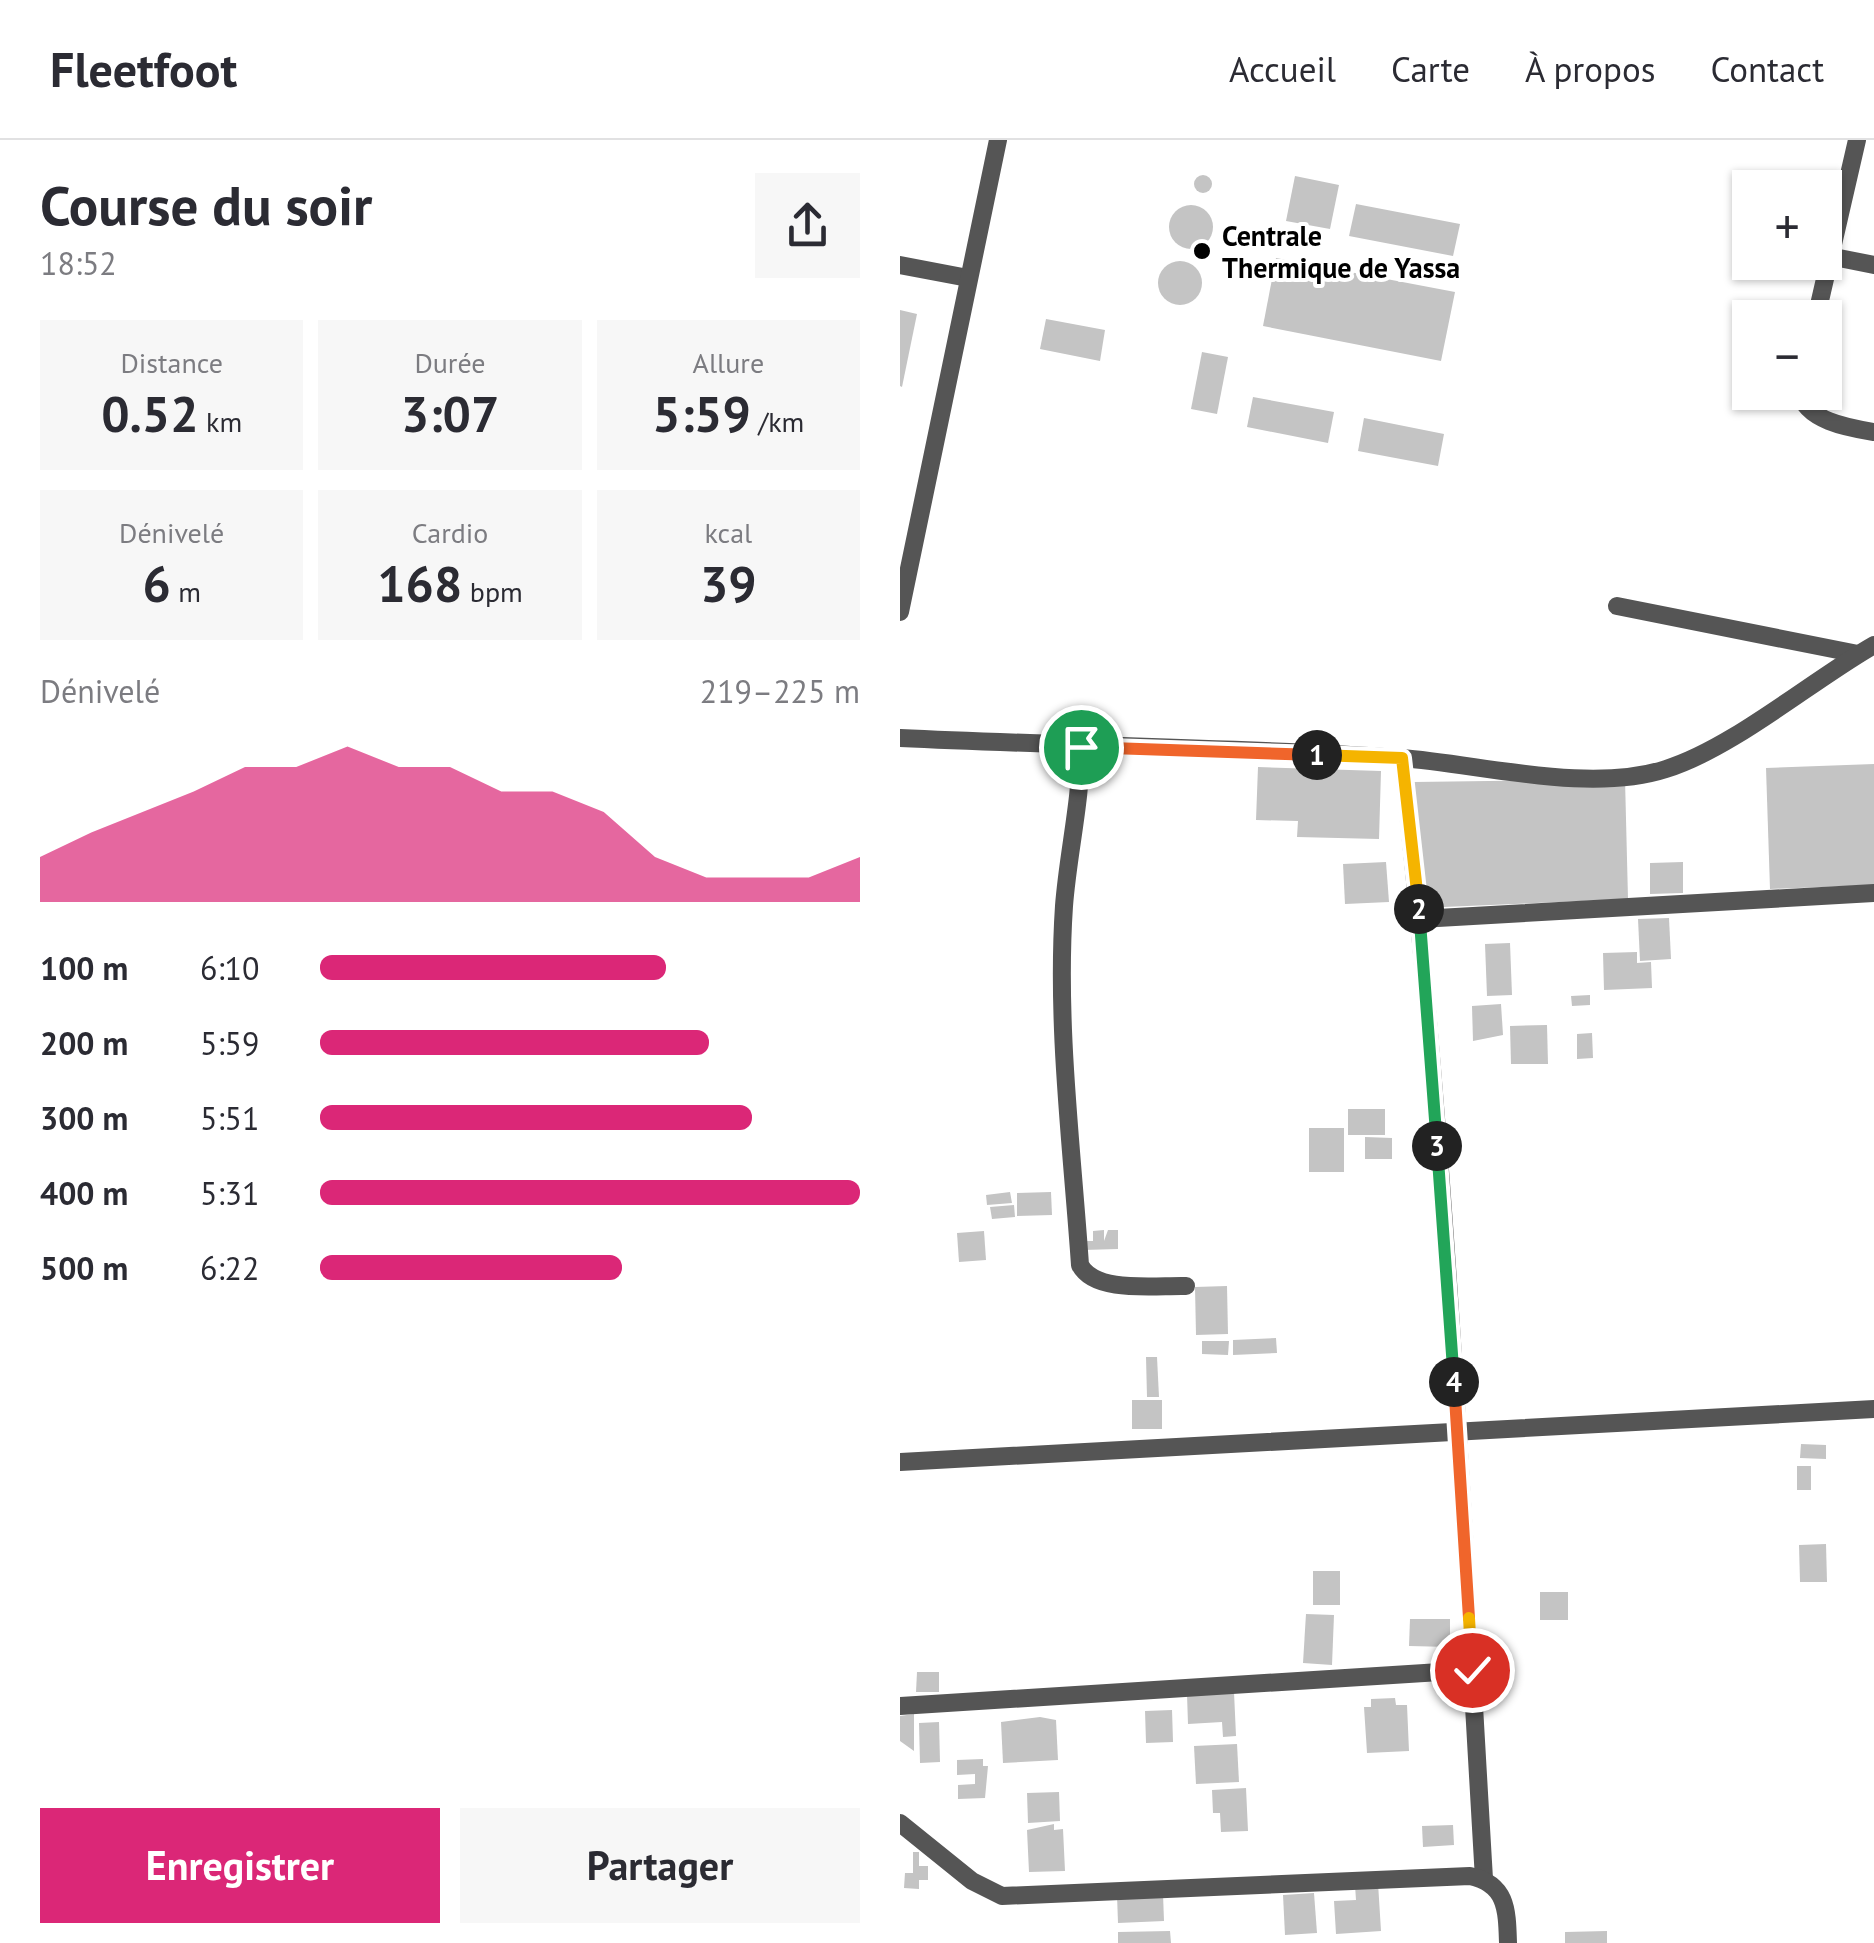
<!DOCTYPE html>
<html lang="fr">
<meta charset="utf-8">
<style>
:root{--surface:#fff;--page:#f7f7f7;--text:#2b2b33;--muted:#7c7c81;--line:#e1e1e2;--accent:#db2777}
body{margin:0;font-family:"PT Sans",sans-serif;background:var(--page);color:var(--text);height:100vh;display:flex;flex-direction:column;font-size:38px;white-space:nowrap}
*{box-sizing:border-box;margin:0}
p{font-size:32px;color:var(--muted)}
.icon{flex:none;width:55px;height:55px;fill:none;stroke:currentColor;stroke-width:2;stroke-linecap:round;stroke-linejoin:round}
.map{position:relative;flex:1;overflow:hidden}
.panel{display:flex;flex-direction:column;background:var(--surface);width:900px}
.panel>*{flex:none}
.fabs{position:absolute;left:832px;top:30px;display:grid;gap:20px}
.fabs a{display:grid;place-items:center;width:110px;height:110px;border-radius:0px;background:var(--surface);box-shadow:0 2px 8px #0004;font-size:50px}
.pin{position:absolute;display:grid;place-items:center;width:85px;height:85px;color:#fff;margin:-42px;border:5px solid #fff;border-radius:50%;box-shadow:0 2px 10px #0007}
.km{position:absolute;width:50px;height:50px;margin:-25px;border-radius:50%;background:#222;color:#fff;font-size:28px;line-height:50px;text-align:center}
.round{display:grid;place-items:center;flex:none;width:105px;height:105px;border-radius:0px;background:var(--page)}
.head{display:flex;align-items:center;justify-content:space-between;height:170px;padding:0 40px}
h1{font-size:55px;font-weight:700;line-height:75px}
.figures{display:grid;grid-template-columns:repeat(3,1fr);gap:15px;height:170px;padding:10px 40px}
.figures div{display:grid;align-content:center;border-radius:0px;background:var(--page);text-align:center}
.figures b{font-size:50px;font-weight:700}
.figures small{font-size:28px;font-weight:400}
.figures p{font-size:28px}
.chart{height:280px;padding:20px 40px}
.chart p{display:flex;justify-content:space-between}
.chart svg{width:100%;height:180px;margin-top:10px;fill:var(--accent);opacity:.7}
.action{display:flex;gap:20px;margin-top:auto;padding:20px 40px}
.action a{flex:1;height:115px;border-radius:0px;background:var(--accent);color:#fff;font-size:40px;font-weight:700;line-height:115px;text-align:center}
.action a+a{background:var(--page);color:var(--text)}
ul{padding:0 40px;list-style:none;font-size:32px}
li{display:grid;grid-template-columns:160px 120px 1fr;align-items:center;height:75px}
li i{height:25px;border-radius:12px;background:var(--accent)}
header{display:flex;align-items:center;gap:60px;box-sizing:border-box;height:140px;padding:0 50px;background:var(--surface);border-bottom:2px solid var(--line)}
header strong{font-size:48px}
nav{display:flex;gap:55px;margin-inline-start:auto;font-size:35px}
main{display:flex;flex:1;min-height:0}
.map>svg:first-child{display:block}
</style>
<header>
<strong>Fleetfoot</strong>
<nav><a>Accueil</a><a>Carte</a><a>À propos</a><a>Contact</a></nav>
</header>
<main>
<section class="panel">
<div class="head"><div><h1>Course du soir</h1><p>18:52</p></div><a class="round"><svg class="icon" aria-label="share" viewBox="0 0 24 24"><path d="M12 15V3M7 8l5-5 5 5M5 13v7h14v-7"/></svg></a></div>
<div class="figures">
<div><p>Distance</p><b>0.52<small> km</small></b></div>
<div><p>Durée</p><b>3:07</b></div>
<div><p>Allure</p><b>5:59<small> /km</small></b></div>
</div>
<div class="figures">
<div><p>Dénivelé</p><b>6<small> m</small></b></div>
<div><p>Cardio</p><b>168<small> bpm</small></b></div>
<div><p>kcal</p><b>39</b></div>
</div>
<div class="chart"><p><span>Dénivelé</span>219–225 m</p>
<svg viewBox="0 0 160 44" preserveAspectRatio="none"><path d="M0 44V33L10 27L20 22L30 17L40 11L50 11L60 6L70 11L80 11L90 17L100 17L110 22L120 33L130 38L140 38L150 38L160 33V44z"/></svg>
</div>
<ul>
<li><b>100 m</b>6:10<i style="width:64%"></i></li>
<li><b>200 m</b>5:59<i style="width:72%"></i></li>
<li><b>300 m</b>5:51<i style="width:80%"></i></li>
<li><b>400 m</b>5:31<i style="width:100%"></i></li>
<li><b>500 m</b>6:22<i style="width:56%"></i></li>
</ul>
<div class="action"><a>Enregistrer</a><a>Partager</a></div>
</section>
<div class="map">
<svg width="974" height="1803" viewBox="0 0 974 1803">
<rect width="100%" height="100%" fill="#fff"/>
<g fill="#c4c4c4">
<circle cx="303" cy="44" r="9"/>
<polygon points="395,36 439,45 430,89 386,81"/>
<polygon points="456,64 560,84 553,116 449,96"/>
<circle cx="291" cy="87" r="22"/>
<polygon points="376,118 555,152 541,221 363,186"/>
<circle cx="280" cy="143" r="22"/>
<polygon points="0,170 17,174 2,247 0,246"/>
<polygon points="146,179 205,190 200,221 140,209"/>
<polygon points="302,212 328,217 317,274 291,269"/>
<polygon points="353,257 434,272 428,303 347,287"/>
<polygon points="464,278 544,294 538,326 458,311"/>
<polygon points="974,624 974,745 870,749 866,628"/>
<polygon points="358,627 481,631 479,699 397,697 398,681 356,680"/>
<polygon points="725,639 728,759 520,768 514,642"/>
<polygon points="486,722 489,762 445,764 443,724"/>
<polygon points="783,722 783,753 750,754 750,723"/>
<polygon points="769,778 771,819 740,821 738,779"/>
<polygon points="610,803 612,855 587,856 585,804"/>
<polygon points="737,812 737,823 751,822 752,848 704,850 703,813"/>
<polygon points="690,855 690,865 672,866 671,856"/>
<polygon points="601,864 603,895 573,901 572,866"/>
<polygon points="647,885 648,924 611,924 610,886"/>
<polygon points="692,893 693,918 677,919 677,894"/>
<rect x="448" y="969" width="37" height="26"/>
<rect x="409" y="988" width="35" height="44"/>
<polygon points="465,997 492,998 492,1019 465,1019"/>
<polygon points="110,1052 112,1063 87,1065 86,1055"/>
<polygon points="151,1052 152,1075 117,1076 117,1053"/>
<polygon points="114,1065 115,1077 92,1079 90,1067"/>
<polygon points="204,1090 204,1101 208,1090 218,1090 218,1109 183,1110 183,1101 193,1101 193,1091"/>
<polygon points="84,1091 86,1120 59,1122 57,1093"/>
<polygon points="327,1146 328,1194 296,1195 295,1147"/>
<polygon points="376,1198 377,1213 333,1215 333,1200"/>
<polygon points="302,1201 329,1201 328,1215 302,1214"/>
<polygon points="246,1217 257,1217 259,1257 247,1257"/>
<rect x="232" y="1260" width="30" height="29"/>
<polygon points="901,1304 926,1305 926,1319 900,1318"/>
<rect x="897" y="1326" width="14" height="24"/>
<polygon points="926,1404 927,1442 900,1442 899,1405"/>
<rect x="413" y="1431" width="27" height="34"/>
<rect x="640" y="1452" width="28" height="28"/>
<polygon points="406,1474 434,1475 432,1525 403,1523"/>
<polygon points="510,1479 550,1479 550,1507 509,1506"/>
<polygon points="17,1532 39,1532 39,1552 16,1552"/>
<polygon points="334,1552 336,1596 323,1597 322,1582 288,1584 287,1554"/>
<polygon points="495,1558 496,1565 507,1565 509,1611 467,1613 464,1567 471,1567 471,1559"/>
<polygon points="272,1570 273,1602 246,1603 245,1571"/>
<polygon points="14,1574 14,1611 0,1601 0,1576"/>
<polygon points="140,1577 156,1580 158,1620 103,1623 101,1582"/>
<polygon points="39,1582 40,1622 20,1623 19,1583"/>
<polygon points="337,1604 339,1642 296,1644 294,1606"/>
<polygon points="83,1619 83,1626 88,1626 85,1658 58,1659 58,1645 75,1644 75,1634 57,1635 57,1620"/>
<polygon points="346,1648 348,1691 321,1692 320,1673 313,1673 312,1650"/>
<polygon points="159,1652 160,1681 128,1683 127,1653"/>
<polygon points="154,1684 154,1690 163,1689 165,1731 129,1732 127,1690"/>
<polygon points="553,1685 554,1705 523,1707 522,1686"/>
<polygon points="13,1712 19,1712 19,1726 28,1726 28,1740 19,1740 19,1749 4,1748 5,1733 13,1733"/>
<polygon points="478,1743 481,1791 436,1794 434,1761 456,1760 455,1745"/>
<polygon points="414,1753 417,1793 385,1795 383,1755"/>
<polygon points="263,1754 264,1781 218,1783 217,1755"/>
<polygon points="270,1791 271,1803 218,1803 218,1792"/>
<polygon points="707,1791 707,1803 665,1803 665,1792"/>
</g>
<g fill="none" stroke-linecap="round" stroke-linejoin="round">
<g stroke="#555" stroke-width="18">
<polyline points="934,117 974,125"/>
<polyline points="0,125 68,138"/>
<polyline points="916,178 957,0"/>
<path d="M900 252C905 281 950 288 974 292"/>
<polyline points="717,466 958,514"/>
<polyline points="0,472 98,0"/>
<path d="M0 598C167 606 335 607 501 618 581 624 689 654 766 629 833 608 911 541 974 505"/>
<path d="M181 607C181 662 168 713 164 766 156 884 172 1008 180 1125 195 1154 257 1145 286 1146"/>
<path d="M502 618C544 990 562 1365 584 1739"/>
<polyline points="520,779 974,753"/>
<polyline points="0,1322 974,1269"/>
<polyline points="0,1566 572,1530"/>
<path d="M0 1683 72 1741 102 1756 570 1736C607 1744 607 1770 608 1803"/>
</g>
</g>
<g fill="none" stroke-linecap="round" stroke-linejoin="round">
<defs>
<polyline id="split-1" points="181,607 417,615"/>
<polyline id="split-2" points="417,615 502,618 519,769"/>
<polyline id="split-3" points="519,769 537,1006"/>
<polyline id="split-4" points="537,1006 554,1242"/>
<polyline id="split-5" points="554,1242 569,1478"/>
<polyline id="split-6" points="569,1478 572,1530"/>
</defs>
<use href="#split-1" stroke="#fff" stroke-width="20"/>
<use href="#split-2" stroke="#fff" stroke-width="20"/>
<use href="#split-3" stroke="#fff" stroke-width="20"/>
<use href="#split-4" stroke="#fff" stroke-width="20"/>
<use href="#split-5" stroke="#fff" stroke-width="20"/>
<use href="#split-6" stroke="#fff" stroke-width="20"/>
<use href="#split-1" stroke="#f0652b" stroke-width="12"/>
<use href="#split-2" stroke="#f5b400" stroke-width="12"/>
<use href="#split-3" stroke="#22a559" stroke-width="12"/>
<use href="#split-4" stroke="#22a559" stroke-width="12"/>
<use href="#split-5" stroke="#f0652b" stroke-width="12"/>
<use href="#split-6" stroke="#f5b400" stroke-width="12"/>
</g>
<circle fill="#000" stroke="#fff" stroke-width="4" cx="302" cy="111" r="10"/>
<g text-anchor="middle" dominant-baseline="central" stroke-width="8" stroke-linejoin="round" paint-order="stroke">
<g font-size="28" font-weight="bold" fill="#000" stroke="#fff" text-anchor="start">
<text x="322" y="95">Centrale<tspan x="322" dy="32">Thermique de Yassa</tspan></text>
</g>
</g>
</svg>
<div class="fabs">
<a>+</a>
<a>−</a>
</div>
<div class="pin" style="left:181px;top:607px;background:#1e9e55"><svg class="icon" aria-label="arrive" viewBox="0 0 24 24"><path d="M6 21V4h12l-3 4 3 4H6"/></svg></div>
<div class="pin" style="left:572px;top:1530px;background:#d93025"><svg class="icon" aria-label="check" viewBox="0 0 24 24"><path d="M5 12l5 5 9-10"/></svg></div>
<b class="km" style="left:417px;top:615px">1</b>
<b class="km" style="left:519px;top:769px">2</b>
<b class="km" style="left:537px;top:1006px">3</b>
<b class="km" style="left:554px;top:1242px">4</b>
</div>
</main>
